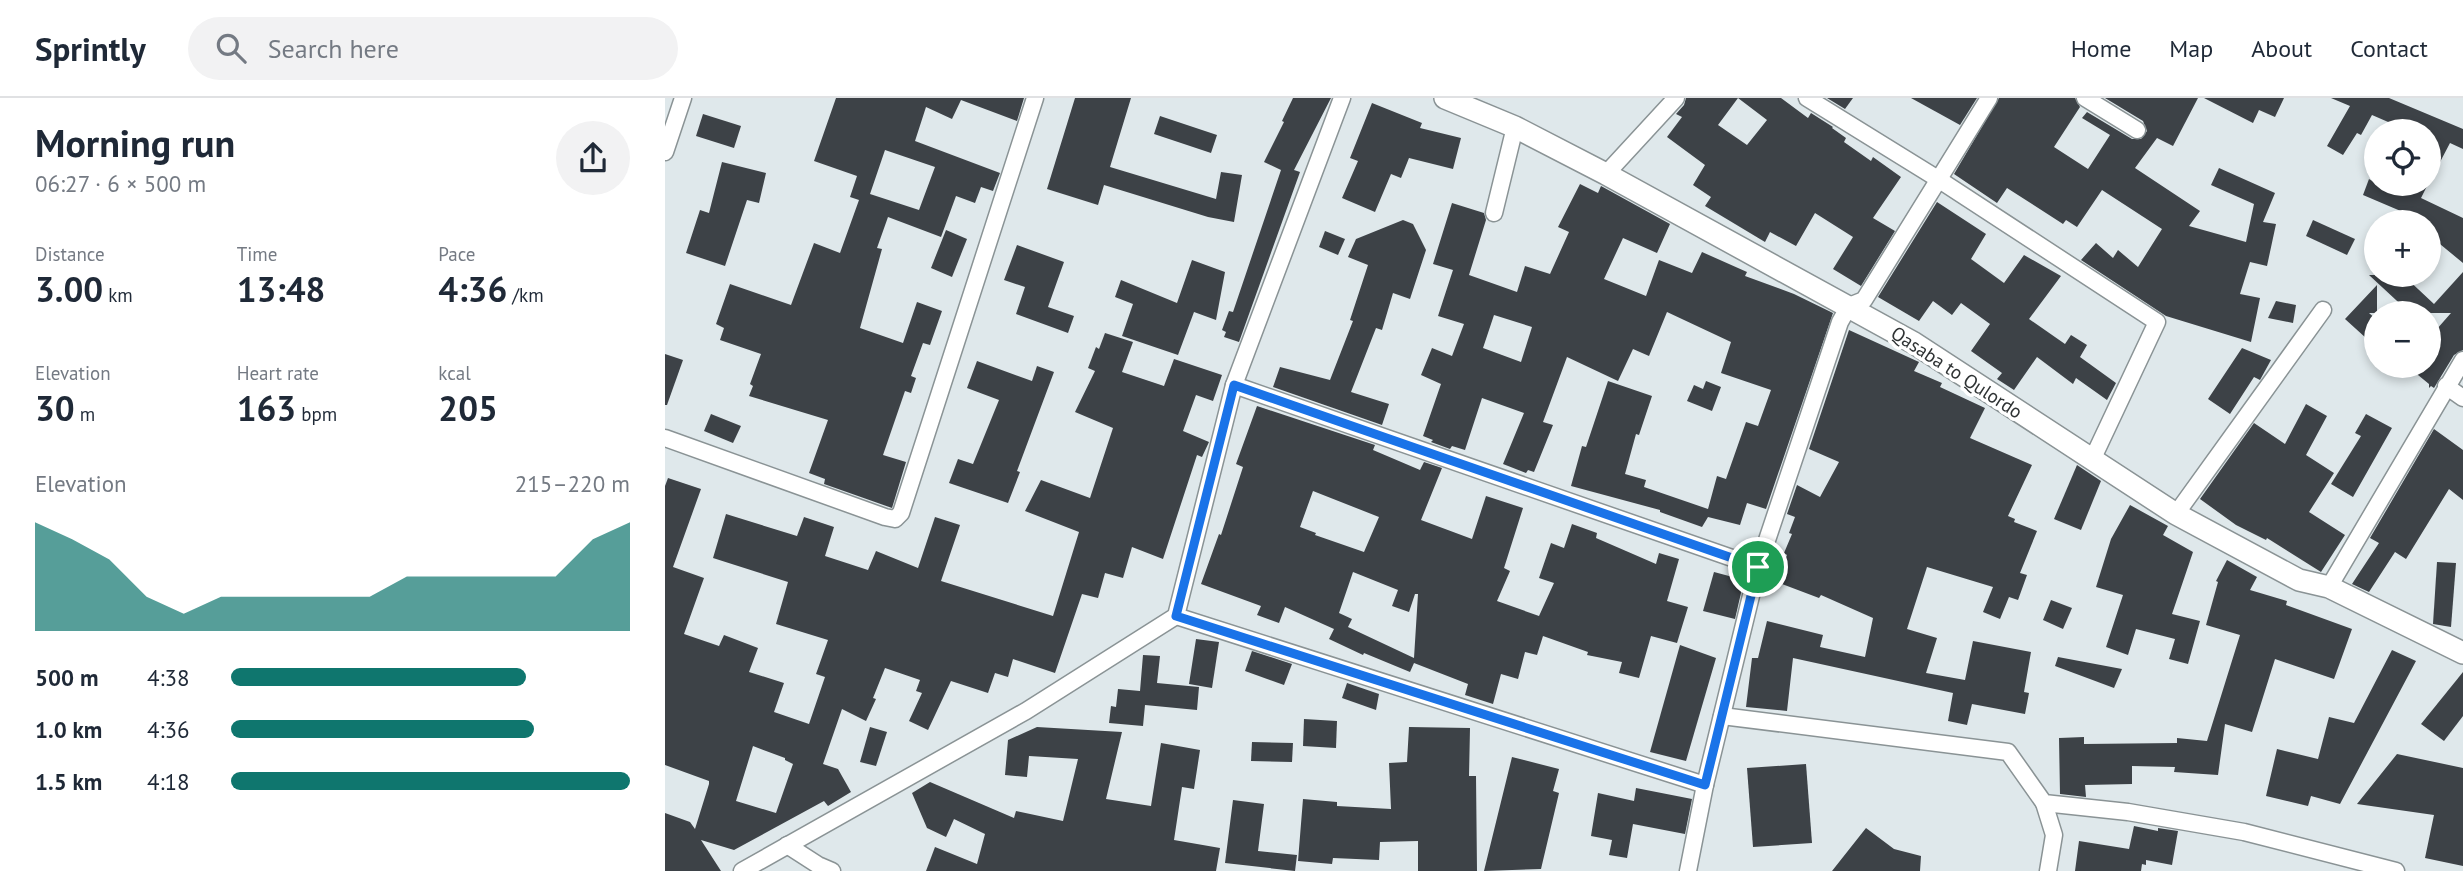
<!DOCTYPE html>
<meta charset="utf-8">
<style>
:root{--surface:#fff;--page:#f2f2f3;--text:#1f2937;--muted:#747a83;--line:#e0e1e3;--accent:#0f766e}
body{margin:0;font-family:"PT Sans",sans-serif;background:var(--page);color:var(--text);height:100vh;display:flex;flex-direction:column;font-size:26px;white-space:nowrap}
*{box-sizing:border-box;margin:0}
p{font-size:23px;color:var(--muted)}
.icon{flex:none;width:38px;height:38px;fill:none;stroke:currentColor;stroke-width:2;stroke-linecap:round;stroke-linejoin:round}
.map{position:relative;flex:1;overflow:hidden}
.panel{display:flex;flex-direction:column;background:var(--surface);width:665px}
.panel>*{flex:none}
.tools{position:absolute;left:1699px;top:21px;display:grid;gap:14px}
.tools a{display:grid;place-items:center;width:77px;height:77px;border-radius:50%;background:var(--surface);box-shadow:0 4px 10px #0003;font-size:35px}
.pin{position:absolute;display:grid;place-items:center;width:60px;height:60px;color:#fff;margin:-30px;border:4px solid #fff;border-radius:50%;box-shadow:0 2px 7px #0007}
.round{display:grid;place-items:center;flex:none;width:74px;height:74px;border-radius:37px;background:var(--page)}
.headline{display:flex;align-items:center;justify-content:space-between;height:119px;padding:0 35px}
h1{font-size:38px;font-weight:600;line-height:52px}
.figures{display:grid;grid-template-columns:repeat(3,1fr);gap:10px;height:119px;padding:7px 35px}
.figures div{display:grid;align-content:center}
.figures b{font-size:35px;font-weight:600}
.figures small{font-size:19px;font-weight:400}
.figures p{font-size:19px}
.chart{height:196px;padding:14px 35px}
.chart p{display:flex;justify-content:space-between}
.chart svg{width:100%;height:126px;margin-top:7px;fill:var(--accent);opacity:.7}
ul{padding:0 35px;list-style:none;font-size:23px}
li{display:grid;grid-template-columns:112px 84px 1fr;align-items:center;height:52px}
li i{height:18px;border-radius:9px;background:var(--accent)}
header{display:flex;align-items:center;gap:42px;box-sizing:border-box;height:98px;padding:0 35px;background:var(--surface);border-bottom:2px solid var(--line)}
header strong{font-size:33px}
nav{display:flex;gap:38px;margin-inline-start:auto;font-size:24px}
.search{width:490px;height:63px;background:var(--page);display:flex;align-items:center;gap:18px;box-sizing:border-box;padding:0 24px;border-radius:38px;color:var(--muted);font-size:26px}
main{display:flex;flex:1;min-height:0}
.map>svg:first-child{display:block}
</style>
<header>
<strong>Sprintly</strong>
<div class="search"><svg class="icon" aria-label="search" viewBox="0 0 24 24"><circle cx="10" cy="10" r="6"/><path d="M15 15l6 6"/></svg>Search here</div>
<nav><a>Home</a><a>Map</a><a>About</a><a>Contact</a></nav>
</header>
<main>
<section class="panel">
<div class="headline"><div><h1>Morning run</h1><p>06:27 · 6 × 500 m</p></div><a class="round"><svg class="icon" aria-label="share" viewBox="0 0 24 24"><path d="M12 15V3M7 8l5-5 5 5M5 13v7h14v-7"/></svg></a></div>
<div class="figures">
<div><p>Distance</p><b>3.00<small> km</small></b></div>
<div><p>Time</p><b>13:48</b></div>
<div><p>Pace</p><b>4:36<small> /km</small></b></div>
</div>
<div class="figures">
<div><p>Elevation</p><b>30<small> m</small></b></div>
<div><p>Heart rate</p><b>163<small> bpm</small></b></div>
<div><p>kcal</p><b>205</b></div>
</div>
<div class="chart"><p><span>Elevation</span>215–220 m</p>
<svg viewBox="0 0 160 44" preserveAspectRatio="none"><path d="M0 44V6L10 12L20 19L30 32L40 38L50 32L60 32L70 32L80 32L90 32L100 25L110 25L120 25L130 25L140 25L150 12L160 6V44z"/></svg>
</div>
<ul>
<li><b>500 m</b>4:38<i style="width:74%"></i></li>
<li><b>1.0 km</b>4:36<i style="width:76%"></i></li>
<li><b>1.5 km</b>4:18<i style="width:100%"></i></li>
</ul>
</section>
<div class="map">
<svg width="1798" height="773" viewBox="0 0 1798 773">
<rect width="100%" height="100%" fill="#dfe8eb"/>
<g fill="#3d4247" fill-rule="evenodd">
<path d="M171 0H359L352 23 296 2 287 21 261 9 250 43 335 75 333 80 328 93 316 89 310 105 291 98 276 139 223 119 212 150 217 151 195 230 238 245 252 204 277 213 265 247 258 245 246 278 251 280 246 295 240 293 218 357 241 364 227 410 159 386 160 381 144 375 163 322 84 298 88 288 85 286 96 256 55 242 59 230 51 226 65 186 126 207 149 145 175 155 194 102 185 99 192 78 149 63ZM220 52 270 69 254 112 205 96Z"/>
<polygon points="410,0 466,0 445,69 551,101 556,74 577,77 569,124 543,119 439,87 433,107 382,91"/>
<polygon points="628,0 666,0 629,72 635,74 574,244 559,239 561,234 557,232 564,213 568,214 616,72 599,64 619,24 617,23"/>
<path d="M1021 0H1116L1143 20 1146 15 1168 29 1167 30 1181 40 1179 44 1206 63 1208 59 1236 79 1208 120 1230 133 1196 188 1168 171 1188 139 1150 115 1131 148 1105 134 1100 144 1040 108 1046 99 1028 87 1040 67 1002 39 1017 19 1011 16 1019 7ZM1073 0 1102 22 1082 47 1053 27Z"/>
<polygon points="1162,0 1188,0 1180,11"/>
<polygon points="1246,0 1312,0 1295,27"/>
<polygon points="1334,0 1410,0 1415,9 1389,49 1423,71 1445,37 1417,20 1422,14 1467,41 1476,41 1482,33 1478,23 1440,0 1533,0 1508,48 1492,40 1470,70 1535,113 1524,128 1581,144 1589,106 1546,87 1554,70 1610,95 1598,124 1611,126 1602,168 1585,164 1575,196 1595,200 1586,244 1501,218 1416,162 1431,145 1448,160 1453,152 1473,169 1497,131 1437,92 1412,129 1401,122 1398,126 1342,90 1332,105 1289,76"/>
<polygon points="1539,0 1619,0 1610,19 1594,12 1588,25"/>
<polygon points="1666,0 1724,0 1798,31 1798,51 1785,45 1764,85 1764,33 1744,33 1707,17 1696,37 1692,35 1678,57 1662,48 1685,8"/>
<polygon points="707,5 757,25 755,30 796,40 788,71 744,60 736,80 726,76 710,114 677,100 693,63 685,60"/>
<polygon points="38,16 76,28 69,50 31,38"/>
<polygon points="495,18 552,37 546,55 489,36"/>
<polygon points="57,64 101,75 94,105 82,102 60,168 21,155 35,112 44,115"/>
<polygon points="1704,81 1712,86 1763,86 1756,100 1798,120 1798,165 1764,137 1764,124 1736,124 1745,117 1698,97"/>
<path d="M915 86 933 95 936 88 1005 126 992 155 958 140 939 181 981 198 994 162 1027 175 1037 154 1082 174 1080 178 1129 196 1168 215 1101 411 1082 405 1075 427 1043 419 1037 429 995 414V412L906 388 917 348 921 349 943 283 987 298 974 337 971 336 960 376 981 382 979 389 1043 411 1052 378 1061 381 1081 324 1093 328 1106 292 1056 275 1066 244 1002 214 984 258 968 251 953 283 902 259 878 324 888 327 869 374 863 372 861 375 838 366 859 315 817 300 800 352 787 348 785 351 766 344 768 342 758 338 776 286 756 277 767 250 787 258 799 226 773 218 788 172 768 166 787 105 819 115 821 122 804 177 852 194 860 168 885 176 904 134 893 129ZM829 217 867 229 856 264 818 250Z"/>
<polygon points="1272,104 1321,136 1306,161 1339,185 1359,157 1396,178 1364,221 1400,246 1406,237 1422,247 1415,259 1451,285 1442,302 1411,280 1408,286 1372,259 1349,292 1332,281 1337,275 1306,253 1325,226 1296,205 1287,217 1268,203 1254,223 1213,199"/>
<polygon points="738,122 748,126 761,152 745,201 728,195 717,232 711,230 686,294 724,306 717,327 608,289 615,269 665,282 688,223 685,222 703,167 683,159 691,141"/>
<polygon points="1648,122 1690,141 1682,157 1641,138"/>
<polygon points="281,132 302,141 287,179 266,170"/>
<polygon points="660,133 680,141 673,157 654,149"/>
<polygon points="352,147 399,164 383,209 409,218 403,235 351,216 360,189 339,182"/>
<polygon points="527,162 560,174 551,222 529,214 513,257 457,238 468,206 450,199 456,182 512,205"/>
<polygon points="1798,174 1798,252 1789,257 1769,290 1766,288 1764,290 1764,286 1742,268 1764,268 1764,240 1786,215 1745,215 1704,177 1738,177 1769,206"/>
<polygon points="1712,187 1712,215 1704,215 1712,222 1712,250 1680,221"/>
<polygon points="1611,203 1631,207 1628,225 1603,220"/>
<polygon points="1184,232 1254,264 1249,273 1277,285 1275,289 1320,310 1305,340 1367,367 1343,418 1350,421 1349,424 1372,433 1355,475 1362,477 1353,502 1344,499 1335,521 1318,514 1328,489 1262,469 1242,531 1272,540 1261,575 1300,582 1308,543 1366,554 1359,594 1364,595 1360,616 1307,606 1302,627 1283,623 1288,595 1128,560 1122,613 1081,609 1087,560 1093,560 1102,523 1158,537 1155,549 1200,559 1208,520 1156,497 1154,500 1112,484 1122,457 1119,455 1127,436 1124,435 1130,419 1122,416 1132,387 1155,399 1174,364 1144,351"/>
<path d="M440 235 468 244 457 274 499 288 509 261 557 277 548 303 531 297 518 333 544 344 537 359 532 357 498 461 467 449 458 480 440 475 433 500 417 496 390 575 348 561 343 579 330 575 323 595 286 583 263 632 244 623 257 595 251 593 255 582 220 570 208 600 211 601 201 623 177 611 158 666 173 671 186 694 163 708 159 703 69 752 36 742 56 773H0V715L25 724 30 731 44 686V683L0 667V388L3 380 36 391 8 469 39 480 19 536 54 548 59 537 93 550 84 574 119 585 109 614 144 626 160 579 151 576 163 542 111 526 123 484 48 460 61 416 132 438 139 419 169 429 160 458 203 472 211 453 253 470 270 419 295 427 276 483 388 518 414 434 360 413 376 382 425 400 448 330 410 314 430 273 423 270 431 249 434 251ZM88 648 120 660V662L128 666 111 715 71 703Z"/>
<polygon points="1577,250 1606,262 1595,282 1589,279 1565,316 1543,301"/>
<polygon points="0,256 18,262 2,307 0,307"/>
<polygon points="312,263 367,283 372,268 389,274 352,373 355,374 343,405 284,385 293,361 308,366 334,302 302,290"/>
<polygon points="1041,283 1056,289 1047,313 1022,303 1029,287 1038,291"/>
<polygon points="1641,306 1662,318 1641,357 1669,375 1644,414 1680,437 1656,474 1602,440 1601,442 1571,427 1535,401 1589,325 1620,346"/>
<path d="M592 308 710 347 708 352 755 372 759 364 777 370 756 422 807 441 821 398 858 410 839 470 845 473 832 503 874 518 889 485 874 480 886 445 899 450 907 426 932 435 931 440 991 466 994 455 1014 461 1002 503 1023 509 1012 545 986 538 974 580 954 575 957 564 922 557 923 554 878 538 872 557 860 554 853 581 836 576 828 606 800 597 803 586 749 565 745 574 699 555 698 557 664 541 669 531 620 509 614 525 592 517 596 508 536 486 554 436 556 437 578 369 571 366ZM648 393 714 419 699 454 650 437 651 435 635 429ZM688 474 733 492 727 508 744 514 750 496H753L749 560 683 529 687 521 674 515Z"/>
<polygon points="46,316 76,328 68,345 39,333"/>
<polygon points="1701,316 1727,330 1688,399 1666,386 1696,338 1690,335"/>
<polygon points="1769,331 1798,352 1798,402 1784,391 1741,461 1730,454 1704,494 1687,486 1714,445 1705,440"/>
<polygon points="1412,367 1436,383 1416,432 1389,421"/>
<polygon points="1465,407 1503,428 1498,437 1528,454 1507,516 1535,523 1523,566 1504,561 1510,541 1471,531 1463,557 1441,549 1458,497 1431,489 1446,441"/>
<polygon points="1562,462 1592,479 1585,492 1622,503 1621,507 1687,531 1669,581 1610,561 1587,634 1560,626 1553,677 1509,674 1510,669 1467,668 1467,686 1420,687 1421,699 1395,696 1394,640 1419,639 1419,646 1512,645 1512,640 1542,643 1575,537 1541,527 1553,484 1551,483"/>
<polygon points="1772,464 1791,465 1786,529 1768,526"/>
<polygon points="1049,474 1079,482 1070,521 1038,513"/>
<polygon points="1386,502 1407,510 1398,531 1378,522"/>
<polygon points="531,541 554,544 547,590 524,586"/>
<polygon points="1015,547 1051,560 1021,663 985,654"/>
<polygon points="1727,552 1751,563 1675,706 1646,698 1643,708 1601,698 1612,651 1653,661 1664,619 1689,625"/>
<polygon points="587,553 627,566 619,587 580,573"/>
<polygon points="478,557 495,558 492,585 534,589 532,612 480,607 478,628 444,625 446,608 451,609 453,591 475,593"/>
<polygon points="1393,559 1457,571 1449,590 1390,568"/>
<polygon points="1798,574 1798,618 1779,643 1756,626"/>
<polygon points="682,585 714,596 711,612 677,600"/>
<polygon points="639,621 672,623 671,650 638,648"/>
<polygon points="205,629 222,634 211,668 195,664"/>
<polygon points="372,629 457,634 441,701 486,708 496,645 535,652 529,691 517,689 509,742 555,750 551,773 261,773 270,749 312,766 320,736 289,721 281,739 262,730 247,695 265,684 349,720 351,713 398,723 413,661 364,658 362,679 340,677 343,642"/>
<polygon points="744,629 805,630 804,678 811,678 812,773 753,773 753,743 715,744 714,762 668,760 667,766 633,763 638,701 672,704 672,708 726,711 724,665 742,664"/>
<polygon points="587,644 628,645 627,664 586,663"/>
<polygon points="1732,656 1798,670 1798,768 1760,760 1769,717 1692,706"/>
<polygon points="847,659 894,671 888,693 894,695 876,771 819,773"/>
<polygon points="1141,666 1147,745 1088,749 1082,670"/>
<polygon points="971,690 1027,701 1020,736 968,726 962,760 944,757 947,742 926,738 933,695 969,703"/>
<polygon points="568,702 599,706 593,753 632,757 630,773 560,765"/>
<polygon points="1469,728 1493,733 1493,730 1513,733 1507,767 1481,762 1481,767 1477,766 1476,773 1410,773 1414,743 1464,751"/>
<polygon points="1201,730 1229,751 1256,758 1255,773 1167,773"/>
</g>
<g fill="none" stroke-linecap="round" stroke-linejoin="round">
<defs>
<g id="minor">
<polyline points="1142,0 1273,81 1492,224 1427,362"/>
<polyline points="1420,0 1472,32"/>
<polyline points="0,54 18,0"/>
<polyline points="941,76 1011,0"/>
<polyline points="829,115 850,29"/>
<polyline points="569,287 1093,469"/>
<polyline points="1781,288 1798,300"/>
<polyline points="0,340 220,419 230,421 236,415 370,0"/>
<polyline points="1511,416 1658,212"/>
<polyline points="1664,489 1798,262"/>
<polyline points="511,518 1040,687"/>
<polyline points="1057,618 1343,654 1379,705 1463,714 1579,734 1731,773"/>
<polyline points="1379,705 1389,737 1383,773"/>
<polyline points="122,747 153,767 167,773"/>
<polyline points="77,773 361,613 511,518 569,287 677,0"/>
<polyline points="1023,773 1040,687 1093,469 1175,224 1184,208 1199,202 1324,0"/>
</g>
<polyline id="tertiary" points="780,0 850,29 941,76 1249,245 1511,416 1634,482 1664,489 1798,555"/>
</defs>
<use href="#minor" stroke="#8a9395" stroke-width="19"/>
<use href="#tertiary" stroke="#8a9395" stroke-width="24"/>
<use href="#minor" stroke="#fff" stroke-width="16"/>
<use href="#tertiary" stroke="#fff" stroke-width="21"/>
</g>
<g fill="none" stroke-linecap="round" stroke-linejoin="round">
<defs>
<polygon id="route" points="569,287 1093,469 1040,687 511,518"/>
</defs>
<use href="#route" stroke="#fff" stroke-width="14"/>
<use href="#route" stroke="#1a73e8" stroke-width="9"/>
</g>
<g text-anchor="middle" dominant-baseline="central" stroke-width="7" stroke-linejoin="round" paint-order="stroke">
<g font-size="19" fill="#2f3334" stroke="#fff">
<text transform="translate(1292 274) rotate(33)">Qasaba to Qulordo</text>
</g>
</g>
</svg>
<div class="tools">
<a><svg class="icon" aria-label="locate" viewBox="0 0 24 24"><circle cx="12" cy="12" r="6"/><path d="M12 2v4M12 18v4M2 12h4M18 12h4"/></svg></a>
<a>+</a>
<a>−</a>
</div>
<div class="pin" style="left:1093px;top:469px;background:#1e9e55"><svg class="icon" aria-label="arrive" viewBox="0 0 24 24"><path d="M6 21V4h12l-3 4 3 4H6"/></svg></div>
</div>
</main>
